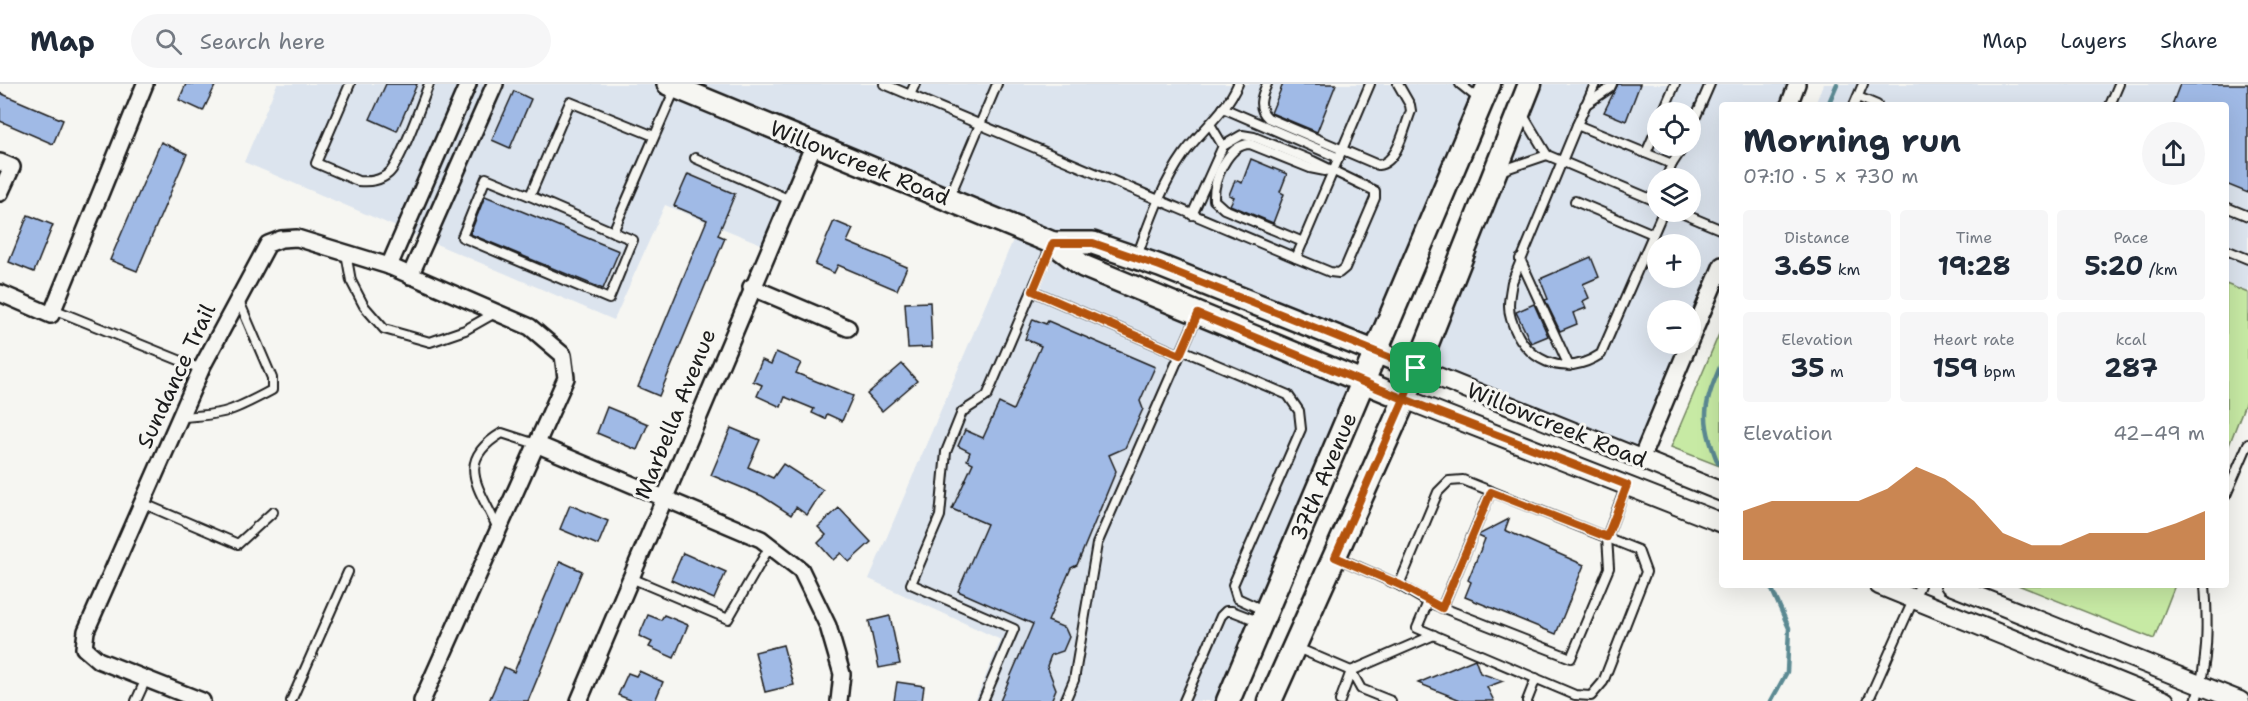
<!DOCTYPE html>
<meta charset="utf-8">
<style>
:root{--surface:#fff;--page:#f6f6f7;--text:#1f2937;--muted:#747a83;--line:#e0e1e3;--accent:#b45309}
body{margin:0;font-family:"Shantell Sans",sans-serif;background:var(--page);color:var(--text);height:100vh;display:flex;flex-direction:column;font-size:22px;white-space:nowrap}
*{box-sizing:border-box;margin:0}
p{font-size:20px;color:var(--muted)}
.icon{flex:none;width:33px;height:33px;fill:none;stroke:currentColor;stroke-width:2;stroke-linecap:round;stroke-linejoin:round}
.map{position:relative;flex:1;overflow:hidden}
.side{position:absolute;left:1719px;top:18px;width:510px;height:486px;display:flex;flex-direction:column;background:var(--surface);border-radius:6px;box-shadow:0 6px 24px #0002}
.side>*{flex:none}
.controls{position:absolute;left:1647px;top:18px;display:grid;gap:12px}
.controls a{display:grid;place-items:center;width:54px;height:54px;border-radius:50%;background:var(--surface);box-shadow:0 6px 24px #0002;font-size:30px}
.pin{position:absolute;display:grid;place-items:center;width:51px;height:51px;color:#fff;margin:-26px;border-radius:12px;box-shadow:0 3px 9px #0006}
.round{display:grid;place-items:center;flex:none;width:63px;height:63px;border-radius:32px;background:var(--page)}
.headline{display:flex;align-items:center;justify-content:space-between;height:102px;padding:0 24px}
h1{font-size:33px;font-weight:700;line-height:45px}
.figures{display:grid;grid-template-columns:repeat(3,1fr);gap:9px;height:102px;padding:6px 24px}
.figures div{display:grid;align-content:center;border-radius:6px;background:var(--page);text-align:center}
.figures b{font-size:26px;font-weight:700}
.figures small{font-size:16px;font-weight:400}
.figures p{font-size:16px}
.chart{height:168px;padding:12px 24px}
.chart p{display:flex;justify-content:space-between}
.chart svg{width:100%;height:108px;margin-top:6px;fill:var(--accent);opacity:.7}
header{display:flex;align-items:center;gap:36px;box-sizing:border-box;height:84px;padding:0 30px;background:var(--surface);border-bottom:2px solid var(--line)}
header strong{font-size:28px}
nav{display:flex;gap:33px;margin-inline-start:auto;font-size:21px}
.search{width:420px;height:54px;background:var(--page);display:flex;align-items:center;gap:15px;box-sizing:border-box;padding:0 21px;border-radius:33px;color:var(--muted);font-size:22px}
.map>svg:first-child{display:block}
</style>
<header>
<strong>Map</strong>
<div class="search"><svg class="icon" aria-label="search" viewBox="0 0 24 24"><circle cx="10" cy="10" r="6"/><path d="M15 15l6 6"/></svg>Search here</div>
<nav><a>Map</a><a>Layers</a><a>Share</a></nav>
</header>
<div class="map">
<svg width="2248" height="617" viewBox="0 0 2248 617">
<rect width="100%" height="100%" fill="#f6f6f2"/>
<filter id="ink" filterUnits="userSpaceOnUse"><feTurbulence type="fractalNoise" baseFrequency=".0167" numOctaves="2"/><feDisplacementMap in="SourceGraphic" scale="12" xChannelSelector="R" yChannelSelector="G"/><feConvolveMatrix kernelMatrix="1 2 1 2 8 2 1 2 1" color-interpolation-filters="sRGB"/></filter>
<g filter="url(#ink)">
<g fill="#dce4ee" fill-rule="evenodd">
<polygon points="277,0 657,0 808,62 766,162 665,121 614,236 244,78"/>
<polygon points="685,0 1480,0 1371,258 1055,150"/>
<path d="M1540 0H1791L1782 21H1722V165L1691 240 1690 226H1658V260H1682L1638 365 1427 278ZM1658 28H1690V62H1658ZM1658 94H1690V128H1658ZM1658 160H1690V194H1658Z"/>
<polygon points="1823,0 2248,0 2248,209 2226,200 2226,21 1815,21"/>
<polygon points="1016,149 1356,301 1221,617 975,617 1001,556 869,495"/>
</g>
<g fill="#c7eaa4" stroke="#728360" stroke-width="1.5">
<polygon points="2226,200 2248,209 2248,312 2226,369"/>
<polygon points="1722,243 1722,383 1671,363"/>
<polygon points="2018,501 2175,501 2154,555"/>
</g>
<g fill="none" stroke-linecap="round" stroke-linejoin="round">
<g stroke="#5b8a93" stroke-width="4.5">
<polyline points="1828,21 1837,0"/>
<path d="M1718 379C1699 334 1704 321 1722 278"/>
<polyline points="1770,501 1789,544 1787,588 1771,617"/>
</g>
</g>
<g fill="#a0bae6" stroke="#1c1c1c" stroke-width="1.5">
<polygon points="186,0 216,0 203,27 179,16"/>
<polygon points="386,0 417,0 397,47 370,35"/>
<polygon points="1283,0 1336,0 1317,48 1271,29"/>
<polygon points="1618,0 1640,0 1626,37 1604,28"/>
<polygon points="2180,0 2248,0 2248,109 2226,100 2226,21 2172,21"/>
<polygon points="514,7 531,15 510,64 492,56"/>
<polygon points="0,9 63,36 53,60 0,37"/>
<polygon points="161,58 187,70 137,187 110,176"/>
<polygon points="1251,75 1287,90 1280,108 1284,110 1273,139 1230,121 1234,113 1229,111 1235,96 1242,99"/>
<polygon points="688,90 735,110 718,151 725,154 659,312 638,303 707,136 674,122"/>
<polygon points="485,112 619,167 603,205 470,150"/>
<polygon points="28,131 53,141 34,188 9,178"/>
<polygon points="834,137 853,145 847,158 907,183 897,206 838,181 834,189 815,181"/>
<polygon points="1591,173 1599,193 1583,200 1589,214 1583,217 1586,224 1573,229 1577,240 1560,247 1545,216 1548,215 1540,195"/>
<polygon points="930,218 932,263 908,264 905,219"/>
<polygon points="1534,220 1548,252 1531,259 1516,228"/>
<polygon points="1033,235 1046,240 1048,237 1155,283 1140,317 1143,325 1125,364 1109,371 1116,387 1077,481 1071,484 1048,537 1065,544 1069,553 1063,567 1051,571 1047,582 1056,605 1051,617 1000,617 1033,540 958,507 987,440 952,425 973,379 967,376 970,368 958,362 965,346 983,354 999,319 1013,326 1041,262 1025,255"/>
<polygon points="776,268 801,279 796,289 853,312 842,337 827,330 825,335 812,329 814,325 785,313 781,323 757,312 762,301 753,297 762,276 771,280"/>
<polygon points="902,280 917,297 882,327 867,310"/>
<polygon points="607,323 648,340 637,366 597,349"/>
<polygon points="731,344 760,356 748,383 773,394 783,380 823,406 807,431 796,423 791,431 762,412 711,391"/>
<polygon points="570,421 608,437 598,461 560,445"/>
<polygon points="839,424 871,458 849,478 841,469 833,476 818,459 826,451 818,443"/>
<polygon points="1509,435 1505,446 1584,481 1556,550 1465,513 1471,498 1468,496 1485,455 1478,452 1480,450"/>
<polygon points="683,469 726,488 714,515 671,496"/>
<polygon points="560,477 582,487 528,617 489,617 504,583 514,588"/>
<polygon points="648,531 661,536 664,531 688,541 674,574 649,563 652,558 639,552"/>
<polygon points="890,532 900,580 879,584 869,537"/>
<polygon points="783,561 794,601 765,608 755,568"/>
<polygon points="1475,575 1480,589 1503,597 1487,603 1494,617 1463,617 1418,599"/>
<polygon points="639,587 663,598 655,617 633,617 618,611 628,589 636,592"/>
<polygon points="897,598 924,602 922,617 894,617"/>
</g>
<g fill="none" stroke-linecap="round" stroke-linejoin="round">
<defs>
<g id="service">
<path d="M350 0 316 79 358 97C370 98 380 97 389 89 401 78 422 18 429 0"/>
<polyline points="884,0 1296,174 1370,0"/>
<path d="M1267 0C1261 13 1257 24 1268 34L1378 81C1398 79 1404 44 1411 27L1410 21 1398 0"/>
<polyline points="1460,0 1480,16"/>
<polyline points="910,11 915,0"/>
<polyline points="1858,13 1877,21"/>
<polyline points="1585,21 1610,4 1612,0"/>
<polyline points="1854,21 1863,0"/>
<polyline points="2110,21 2119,0"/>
<polyline points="1223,24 1339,74"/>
<polyline points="1663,28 1675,0"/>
<polyline points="1523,31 1547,71 1658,118"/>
<polyline points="1210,40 1223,62"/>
<polyline points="1577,41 1595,0"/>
<polyline points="1690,46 1710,0"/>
<polyline points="654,52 570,18 530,112 613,148 675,5"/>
<polyline points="1646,69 1658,42"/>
<polyline points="695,74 790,116"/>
<polyline points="1672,80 1684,62"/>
<polyline points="1500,87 1547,71"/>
<polyline points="530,112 486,94 462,153 609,215 633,156 613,148"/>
<polyline points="949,114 997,0"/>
<polyline points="1575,117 1653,150"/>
<polyline points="2226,123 2248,132"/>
<path d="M1663 128 1601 270C1563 295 1524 277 1511 235 1507 223 1510 210 1512 198L1577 41 1672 80 1666 94"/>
<polyline points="1679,128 1722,146"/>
<polyline points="1192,131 1223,62 1242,51 1254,53 1313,77 1375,107 1375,114 1345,184 1339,189 1330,188 1296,174"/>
<path d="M1303 158 1224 125 1214 116C1213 96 1228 60 1250 60L1310 84 1325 87"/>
<polyline points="2226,166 2248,175"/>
<polyline points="346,169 351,197 364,222 384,245 430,258 465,246 495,229"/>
<path d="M1137 172C1150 137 1162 101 1184 70 1201 46 1226 28 1238 0"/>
<polyline points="1520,175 1569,282"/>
<polyline points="1033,207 1180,271"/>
<polyline points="53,225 201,285"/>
<polyline points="1182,266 1288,311 1299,327 1301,345 1233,501 1237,514 1265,527"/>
<path d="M180 333C225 331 233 327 272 306V294L239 217"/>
<polyline points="2226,411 2248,360"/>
<polyline points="142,419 238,460 273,428"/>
<path d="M498 445C480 404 453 378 502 349L536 360"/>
<polyline points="1336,473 1399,501 1428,518 1571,574 1609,484 1607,453 1626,402"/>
<polyline points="631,494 728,535 770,462"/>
<polyline points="1399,501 1438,408 1449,397 1463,396 1638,466 1646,488 1603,598 1591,612 1575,611 1417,544 1428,518"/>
<polyline points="1442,524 1491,407"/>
<polyline points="1295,563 1351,587 1434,551"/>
<polyline points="1351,587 1361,605 1391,617"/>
<polyline points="136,617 146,595"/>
<polyline points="291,617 348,488"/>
<polyline points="983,617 1014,545 911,500 940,432 946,368 962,328 987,312 1052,160"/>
<polyline points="1065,617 1074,596 1097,460 1197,232"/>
<polyline points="1184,617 1221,532 1226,527 1232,527 1258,537"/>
<polyline points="1340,617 1351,587"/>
<polyline points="1527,617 1536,594"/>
<polyline points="1868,617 1920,501"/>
<path d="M2196 617C2208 578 2208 541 2205 501"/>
</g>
<g id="minor">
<polyline points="1789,21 1797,0"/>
<polyline points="0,78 12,83 0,109"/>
<polyline points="389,182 468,0"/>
<polyline points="410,192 495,0"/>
<polyline points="751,203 848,244"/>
<polyline points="0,209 51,231 145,0"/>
<polyline points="1690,257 1722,181"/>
<polyline points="536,360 761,455 801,486 828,542 842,590 839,617"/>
<polyline points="1641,375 1689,260"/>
<polyline points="202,617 98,576 84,564 86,547 203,281 268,160 281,155 297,154 389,182 530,243 563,271 566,294 422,617"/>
<polyline points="579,617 814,60"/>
</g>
<g id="tertiary">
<polyline points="1416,284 1722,408"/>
<polyline points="1405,315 1722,439"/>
<polyline points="1879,501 2165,617"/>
<polyline points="1950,501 2240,617"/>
</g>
<g id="secondary">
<polyline points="668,0 1053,159 1083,182 1405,315"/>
<polyline points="1053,159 1093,159 1160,182 1416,284"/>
</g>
<g id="primary">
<path id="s1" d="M1228 617 1489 0"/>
<polyline points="1270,617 1405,315 1530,0"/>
</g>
</defs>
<use href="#service" stroke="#1c1c1c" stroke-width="12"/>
<use href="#minor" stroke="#1c1c1c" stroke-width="20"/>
<use href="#tertiary" stroke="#1c1c1c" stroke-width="22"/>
<use href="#secondary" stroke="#1c1c1c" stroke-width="26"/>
<use href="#primary" stroke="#1c1c1c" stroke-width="27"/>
<use href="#service" stroke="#f6f6f2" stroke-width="8"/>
<use href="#minor" stroke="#f6f6f2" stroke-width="15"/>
<use href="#tertiary" stroke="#f6f6f2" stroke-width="18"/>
<use href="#secondary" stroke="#f6f6f2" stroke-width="21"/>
<use href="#primary" stroke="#f6f6f2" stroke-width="22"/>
</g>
</g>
<g fill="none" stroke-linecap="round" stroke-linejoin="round" filter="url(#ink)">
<defs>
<polyline id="route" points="1416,284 1160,182 1093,159 1053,159 1033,207 1180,271 1198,230 1404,315 1335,473 1400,501 1442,524 1491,408 1607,453 1627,401 1404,315 1416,284"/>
</defs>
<use href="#route" stroke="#fff" stroke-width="12"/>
<use href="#route" stroke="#b45309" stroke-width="8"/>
</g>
<g text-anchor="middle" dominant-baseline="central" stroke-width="6" stroke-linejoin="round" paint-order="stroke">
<g font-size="22" fill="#1c1c1c" stroke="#f6f6f2">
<text transform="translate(860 79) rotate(22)">Willowcreek Road</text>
<text transform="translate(176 292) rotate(-65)">Sundance Trail</text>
<text transform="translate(675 330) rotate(-68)">Marbella Avenue</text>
<text transform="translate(1557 341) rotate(22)">Willowcreek Road</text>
<text stroke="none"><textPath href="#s1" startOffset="244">37th Avenue</textPath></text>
</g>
</g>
</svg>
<div class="controls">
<a><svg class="icon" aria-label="locate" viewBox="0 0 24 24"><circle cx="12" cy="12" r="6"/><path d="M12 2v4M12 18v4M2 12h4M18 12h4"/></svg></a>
<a><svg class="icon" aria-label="layers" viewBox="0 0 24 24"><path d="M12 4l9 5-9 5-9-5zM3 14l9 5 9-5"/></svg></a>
<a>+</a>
<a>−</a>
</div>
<div class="pin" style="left:1416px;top:284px;background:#1e9e55"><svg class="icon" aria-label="arrive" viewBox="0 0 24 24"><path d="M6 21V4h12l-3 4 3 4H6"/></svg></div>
<section class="side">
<div class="headline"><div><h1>Morning run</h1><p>07:10 · 5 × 730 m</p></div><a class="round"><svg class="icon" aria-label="share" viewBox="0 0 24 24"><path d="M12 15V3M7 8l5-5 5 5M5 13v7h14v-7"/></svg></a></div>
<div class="figures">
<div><p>Distance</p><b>3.65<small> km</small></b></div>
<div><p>Time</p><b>19:28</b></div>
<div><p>Pace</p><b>5:20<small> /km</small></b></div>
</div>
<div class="figures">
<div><p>Elevation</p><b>35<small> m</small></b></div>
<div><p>Heart rate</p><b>159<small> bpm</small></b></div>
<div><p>kcal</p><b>287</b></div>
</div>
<div class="chart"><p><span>Elevation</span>42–49 m</p>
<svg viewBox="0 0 160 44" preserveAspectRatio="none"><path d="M0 44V24L10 20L20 20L30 20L40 20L50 15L60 6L70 11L80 20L90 33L100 38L110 38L120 33L130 33L140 33L150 29L160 24V44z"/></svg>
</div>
</section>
</div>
